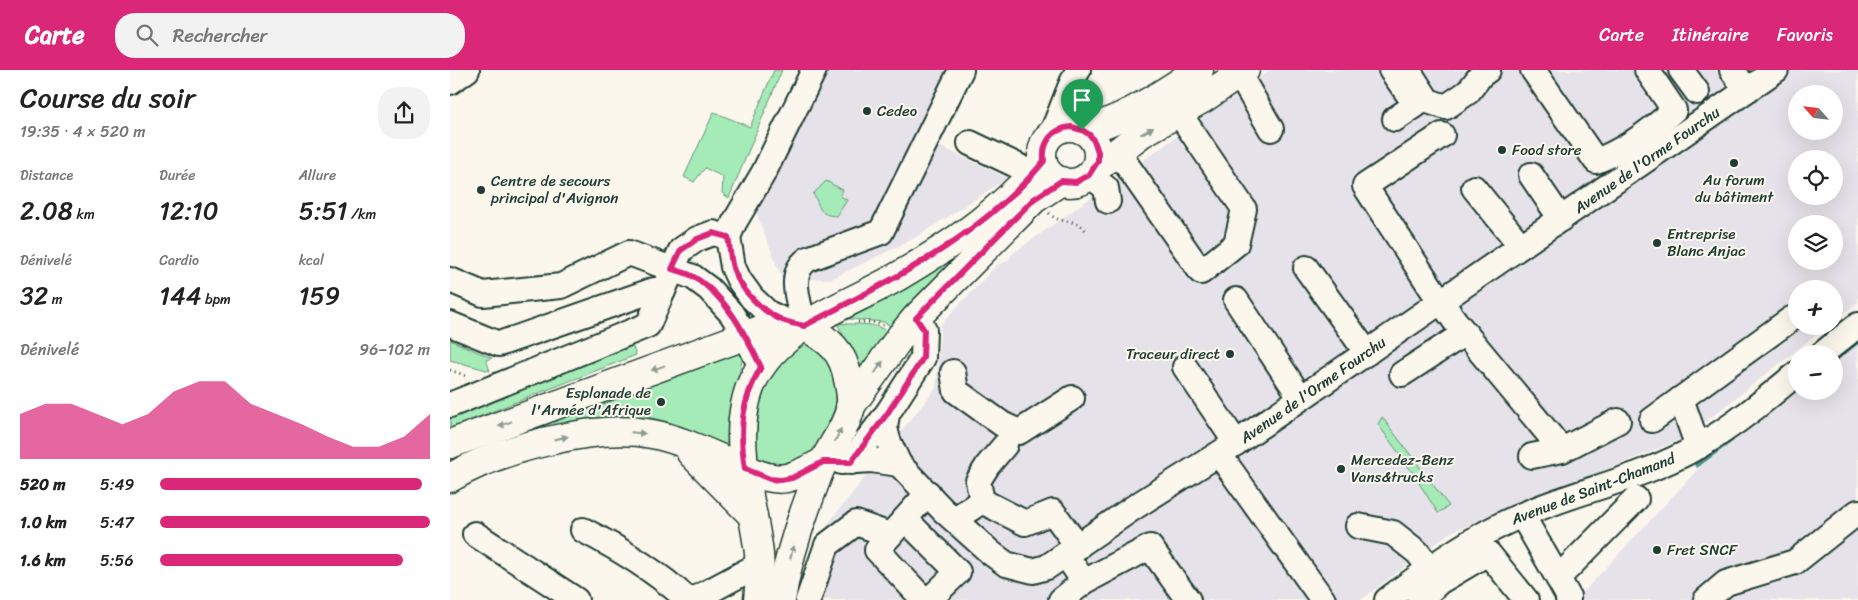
<!DOCTYPE html>
<html lang="fr">
<meta charset="utf-8">
<style>
:root{--surface:#fff;--page:#f2f2f2;--text:#222;--muted:#767676;--accent:#db2777}
body{margin:0;font-family:Sriracha,sans-serif;background:var(--page);color:var(--text);height:100vh;display:flex;flex-direction:column;font-size:19px;white-space:nowrap}
*{box-sizing:border-box;margin:0}
p{font-size:16px;color:var(--muted)}
.icon{flex:none;width:28px;height:28px;fill:none;stroke:currentColor;stroke-width:2;stroke-linecap:round;stroke-linejoin:round}
.map{position:relative;flex:1;overflow:hidden}
.details{display:flex;flex-direction:column;background:var(--surface);width:450px}
.details>*{flex:none}
.needle{width:32px;rotate:297deg}
.tools{position:absolute;left:1338px;top:15px;display:grid;gap:10px}
.tools a{display:grid;place-items:center;width:55px;height:55px;border-radius:50%;background:var(--surface);box-shadow:0 5px 20px #0002;font-size:25px}
.pin{position:absolute;display:grid;place-items:center;width:42px;height:42px;color:#fff;margin:-51px -21px;border-radius:50% 50% 50% 0;rotate:-45deg;box-shadow:0 0 5px #0007}
.pin .icon{rotate:45deg}
.round{display:grid;place-items:center;flex:none;width:52px;height:52px;border-radius:20px;background:var(--page)}
.headline{display:flex;align-items:center;justify-content:space-between;height:85px;padding:0 20px}
h1{font-size:28px;font-weight:600;line-height:38px}
.stats{display:grid;grid-template-columns:repeat(3,1fr);gap:8px;height:85px;padding:5px 20px}
.stats div{display:grid;align-content:center}
.stats b{font-size:25px;font-weight:600}
.stats small{font-size:14px;font-weight:400}
.stats p{font-size:14px}
.chart{height:140px;padding:10px 20px}
.chart p{display:flex;justify-content:space-between}
.chart svg{width:100%;height:90px;margin-top:5px;fill:var(--accent);opacity:.7}
ul{padding:0 20px;list-style:none;font-size:16px}
li{display:grid;grid-template-columns:80px 60px 1fr;align-items:center;height:38px}
li i{height:12px;border-radius:6px;background:var(--accent)}
header{display:flex;align-items:center;gap:30px;box-sizing:border-box;height:70px;padding:0 25px;background:var(--accent);color:#fff}
header strong{font-size:24px}
nav{display:flex;gap:28px;margin-inline-start:auto;font-size:18px}
.search{width:350px;height:45px;background:var(--page);display:flex;align-items:center;gap:12px;box-sizing:border-box;padding:0 18px;border-radius:20px;color:var(--muted);font-size:19px}
main{display:flex;flex:1;min-height:0}
.map>svg:first-child{display:block}
</style>
<header>
<strong>Carte</strong>
<div class="search"><svg class="icon" aria-label="search" viewBox="0 0 24 24"><circle cx="10" cy="10" r="6"/><path d="M15 15l6 6"/></svg>Rechercher</div>
<nav><a>Carte</a><a>Itinéraire</a><a>Favoris</a></nav>
</header>
<main>
<section class="details">
<div class="headline"><div><h1>Course du soir</h1><p>19:35 · 4 × 520 m</p></div><a class="round"><svg class="icon" aria-label="share" viewBox="0 0 24 24"><path d="M12 15V3M7 8l5-5 5 5M5 13v7h14v-7"/></svg></a></div>
<div class="stats">
<div><p>Distance</p><b>2.08<small> km</small></b></div>
<div><p>Durée</p><b>12:10</b></div>
<div><p>Allure</p><b>5:51<small> /km</small></b></div>
</div>
<div class="stats">
<div><p>Dénivelé</p><b>32<small> m</small></b></div>
<div><p>Cardio</p><b>144<small> bpm</small></b></div>
<div><p>kcal</p><b>159</b></div>
</div>
<div class="chart"><p><span>Dénivelé</span>96–102 m</p>
<svg viewBox="0 0 160 44" preserveAspectRatio="none"><path d="M0 44V22L10 17L20 17L30 22L40 27L50 22L60 11L70 6L80 6L90 17L100 22L110 27L120 33L130 38L140 38L150 33L160 22V44z"/></svg>
</div>
<ul>
<li><b>520 m</b>5:49<i style="width:97%"></i></li>
<li><b>1.0 km</b>5:47<i style="width:100%"></i></li>
<li><b>1.6 km</b>5:56<i style="width:90%"></i></li>
</ul>
</section>
<div class="map">
<svg width="1408" height="530" viewBox="0 0 1408 530">
<rect width="100%" height="100%" fill="#fbf7ec"/>
<filter id="ink" filterUnits="userSpaceOnUse"><feTurbulence type="fractalNoise" baseFrequency=".02" numOctaves="2"/><feDisplacementMap in="SourceGraphic" scale="10" xChannelSelector="R" yChannelSelector="G"/><feConvolveMatrix kernelMatrix="1 2 1 2 8 2 1 2 1" color-interpolation-filters="sRGB"/></filter>
<g filter="url(#ink)">
<g fill="#e6e2e9" fill-rule="evenodd">
<polygon points="376,0 523,0 485,74 558,108 463,169 381,209 332,209 306,142"/>
<path d="M820 0H1408V232L1384 251V219H1346V256H1377L1235 368 1001 462 911 530H348L362 480 380 451 486 318 491 254 547 195 558 191 562 184ZM1346 24H1384V61H1346ZM1346 89H1384V126H1346ZM1346 154H1384V191H1346Z"/>
<polygon points="1408,274 1408,530 1126,530 1249,398 1348,321 1384,321 1384,293"/>
</g>
<g fill="#a5ebb8" stroke="#629476">
<polygon points="324,0 332,0 279,128 272,123 273,107 255,98 244,112 234,107 264,42 300,57"/>
<path d="M376 111 393 120 390 126 397 130 387 146C367 145 372 138 363 124Z"/>
<polygon points="550,148 445,259 434,252 399,249"/>
<path d="M387 253C409 256 422 250 441 264L411 301Z"/>
<polygon points="0,270 42,288 36,290 40,301 0,290"/>
<path d="M351 274C355 274 360 273 363 274 369 276 373 283 376 288 391 314 389 345 372 370 362 385 347 392 332 400L305 389 302 356 317 307Z"/>
<polygon points="182,275 186,285 0,358 0,345"/>
<path d="M285 282 290 285 292 290C286 323 276 346 277 380L221 353 194 346 172 345 137 353 0 399V384Z"/>
<polygon points="932,347 999,436 988,443 962,402 928,354"/>
</g>
<g fill="none" stroke-linecap="round" stroke-linejoin="round">
<g stroke="#549191" stroke-width="5">
<polyline points="1384,290 1408,271"/>
<polyline points="1247,395 1281,370"/>
</g>
<defs>
<g id="minor">
<path d="M364 0 314 102 284 153 278 167 283 197 289 210 302 228 318 243 333 250 354 256C350 234 336 204 358 189L431 162 511 0"/>
<polyline points="941,0 966,35 945,49"/>
<polyline points="958,0 978,31 996,37 1018,22 1031,5 1038,0"/>
<path d="M1083 0 1146 91C1175 80 1201 61 1224 40L1197 0"/>
<polyline points="1231,0 1247,22"/>
<polyline points="1282,0 1297,20"/>
<polyline points="789,4 821,59"/>
<polyline points="0,12 17,0"/>
<polyline points="992,65 915,116 982,219 1005,251 1112,380 1082,386"/>
<path d="M600 66C611 44 617 21 628 0"/>
<polyline points="520,73 568,96 582,106"/>
<polyline points="667,81 751,202 786,174 794,139 729,43"/>
<polyline points="639,105 656,118 658,131"/>
<polyline points="1081,105 1111,149"/>
<polyline points="1024,118 1071,176"/>
<polyline points="856,198 917,283"/>
<polyline points="0,210 33,224 111,216 179,183 243,207 259,219 281,243 296,266 311,297"/>
<polyline points="786,230 851,328"/>
<polyline points="0,254 49,274 204,220 213,221"/>
<polyline points="1372,284 1408,255"/>
<polyline points="735,297 786,373"/>
<polyline points="503,302 506,321 552,354 569,362 622,328"/>
<polyline points="952,304 1015,263"/>
<polyline points="1231,329 1248,377"/>
<polyline points="0,335 198,255 231,180 247,169 263,163 278,167"/>
<polyline points="437,344 435,358 438,370 449,394 493,440 541,483 556,494 583,501 597,497 683,438 786,373 1326,0"/>
<polyline points="1202,350 1341,249"/>
<polyline points="1112,380 1168,351"/>
<polyline points="769,384 873,530"/>
<polyline points="391,392 421,390 449,394"/>
<polyline points="401,392 437,344 473,288 474,260 466,248"/>
<polyline points="532,431 528,411 538,395 555,375"/>
<polyline points="1072,445 1108,508 1186,429"/>
<polyline points="455,449 508,502 479,530"/>
<polyline points="505,449 532,431 575,453 603,442 628,477"/>
<polyline points="908,456 943,463 967,482 980,498"/>
<path d="M133 460C170 479 207 502 238 530"/>
<polyline points="25,464 126,530"/>
<polyline points="616,485 634,512 700,477 738,530"/>
<polyline points="1108,508 1118,526 1118,530"/>
<polyline points="243,530 310,494"/>
<polyline points="358,530 377,475 406,453 440,465"/>
<polyline points="474,530 427,480 478,423"/>
<polyline points="611,530 634,512"/>
<path d="M937 530C979 498 1023 466 1072 445 1129 420 1194 408 1249 376 1284 356 1315 330 1346 304"/>
<polyline points="970,530 989,512 1038,483 1076,530"/>
<polyline points="1256,530 1276,513 1345,492 1408,442"/>
</g>
<g id="major">
<circle cx="620" cy="85" r="28"/>
<path d="M632 60C675 51 713 23 749 0"/>
<polyline points="644,100 692,63 754,28 795,0"/>
<polyline points="400,337 451,266 466,248 584,129 611,111"/>
<path d="M295 399C332 415 338 410 373 392"/>
<path d="M308 530C310 510 311 489 307 470 300 425 286 380 295 335 309 260 396 238 452 204 504 173 556 138 593 91"/>
<path d="M331 530C338 485 353 444 369 402 378 379 396 360 401 336 402 327 400 318 398 309 393 280 379 270 354 256"/>
</g>
<g id="highway">
<polyline points="0,374 313,259 328,256 354,256"/>
<polyline points="241,383 303,446"/>
<path d="M0 408C49 379 145 353 202 364 234 370 265 387 295 399"/>
</g>
</defs>
<use href="#minor" stroke="#1f3d34" stroke-width="28"/>
<use href="#major" stroke="#1f3d34" stroke-width="31"/>
<use href="#highway" stroke="#1f3d34" stroke-width="31"/>
<g stroke="#1f3d34" stroke-width="3" stroke-dasharray="1 4" stroke-linecap="butt">
<path d="M599 143C611 156 624 146 636 161"/>
<polyline points="408,252 422,252 434,256"/>
<polyline points="0,300 17,306"/>
</g>
<use href="#minor" stroke="#fbf7ec" stroke-width="24"/>
<use href="#major" stroke="#fbf7ec" stroke-width="28"/>
<use href="#highway" stroke="#fbf7ec" stroke-width="28"/>
</g>
<defs><path id="oneway-solid" d="M-6-.8H1V-3.2L6.5 0L1 3.2V.8H-6Z" transform="scale(1.25)"/></defs>
<g fill="#8d9a90">
<use href="#oneway-solid" transform="translate(697 61) rotate(-29)"/>
<use href="#oneway-solid" transform="translate(429 297) rotate(-56)"/>
<use href="#oneway-solid" transform="translate(208 298) rotate(160)"/>
<use href="#oneway-solid" transform="translate(55 354) rotate(160)"/>
<use href="#oneway-solid" transform="translate(188 363) rotate(5)"/>
<use href="#oneway-solid" transform="translate(388 365) rotate(-64)"/>
<use href="#oneway-solid" transform="translate(111 368) rotate(-12)"/>
<use href="#oneway-solid" transform="translate(342 482) rotate(-75)"/>
</g>
</g>
<g fill="none" stroke-linecap="round" stroke-linejoin="round" filter="url(#ink)">
<defs>
<path id="route" d="M621 57 632 60 640 65 645 73 648 82V91L639 105 626 112 611 111 584 129 466 248 474 260 473 288 437 344 401 392H373L342 408 331 410 320 409 295 399C289 360 291 331 311 297 295 264 277 227 244 207 237 203 229 201 222 199L231 180 247 169 263 163 278 167C280 177 280 188 283 198 290 219 311 241 332 250 339 253 347 254 354 256 439 211 532 167 594 91 592 72 602 59 621 57Z"/>
</defs>
<use href="#route" stroke="#fff" stroke-width="10"/>
<use href="#route" stroke="#db2777" stroke-width="6"/>
</g>
<g fill="#1f3d34" stroke="#fbf7ec" stroke-width="2">
<circle cx="417" cy="41" r="5"/>
<circle cx="1052" cy="80" r="5"/>
<circle cx="1284" cy="93" r="5"/>
<circle cx="31" cy="120" r="5"/>
<circle cx="1207" cy="173" r="5"/>
<circle cx="780" cy="284" r="5"/>
<circle cx="211" cy="332" r="5"/>
<circle cx="891" cy="399" r="5"/>
<circle cx="1207" cy="480" r="5"/>
</g>
<g text-anchor="middle" dominant-baseline="central" stroke-width="4" stroke-linejoin="round" paint-order="stroke">
<g font-size="15" fill="#1f3d34" stroke="#fbf7ec" text-anchor="start">
<text x="427" y="41">Cedeo</text>
<text x="1062" y="80">Food store</text>
<text x="1284" y="110" text-anchor="middle">Au forum<tspan x="1284" dy="17">du bâtiment</tspan></text>
<text x="41" y="111">Centre de secours<tspan x="41" dy="17">principal d'Avignon</tspan></text>
<text x="1217" y="164">Entreprise<tspan x="1217" dy="17">Blanc Anjac</tspan></text>
<text x="770" y="284" text-anchor="end">Traceur direct</text>
<text x="201" y="323" text-anchor="end">Esplanade de<tspan x="201" dy="17">l'Armée d'Afrique</tspan></text>
<text x="901" y="390">Mercedez-Benz<tspan x="901" dy="17">Vans&amp;trucks</tspan></text>
<text x="1217" y="480">Fret SNCF</text>
</g>
<g font-size="15" fill="#1f3d34" stroke="#fbf7ec">
<text transform="translate(1197 90) rotate(-35)">Avenue de l'Orme Fourchu</text>
<text transform="translate(863 320) rotate(-35)">Avenue de l'Orme Fourchu</text>
<text transform="translate(1143 419) rotate(-21)">Avenue de Saint-Chamand</text>
</g>
</g>
</svg>
<div class="tools">
<a><svg class="needle" viewBox="-14 -14 28 28"><path d="M0-13l5 13h-10z" fill="#e53935"/><path d="M0 13l5-13h-10z" fill="#767676"/></svg></a>
<a><svg class="icon" aria-label="locate" viewBox="0 0 24 24"><circle cx="12" cy="12" r="6"/><path d="M12 2v4M12 18v4M2 12h4M18 12h4"/></svg></a>
<a><svg class="icon" aria-label="layers" viewBox="0 0 24 24"><path d="M12 4l9 5-9 5-9-5zM3 14l9 5 9-5"/></svg></a>
<a>+</a>
<a>−</a>
</div>
<div class="pin" style="left:632px;top:60px;background:#1e9e55"><svg class="icon" aria-label="arrive" viewBox="0 0 24 24"><path d="M6 21V4h12l-3 4 3 4H6"/></svg></div>
</div>
</main>
